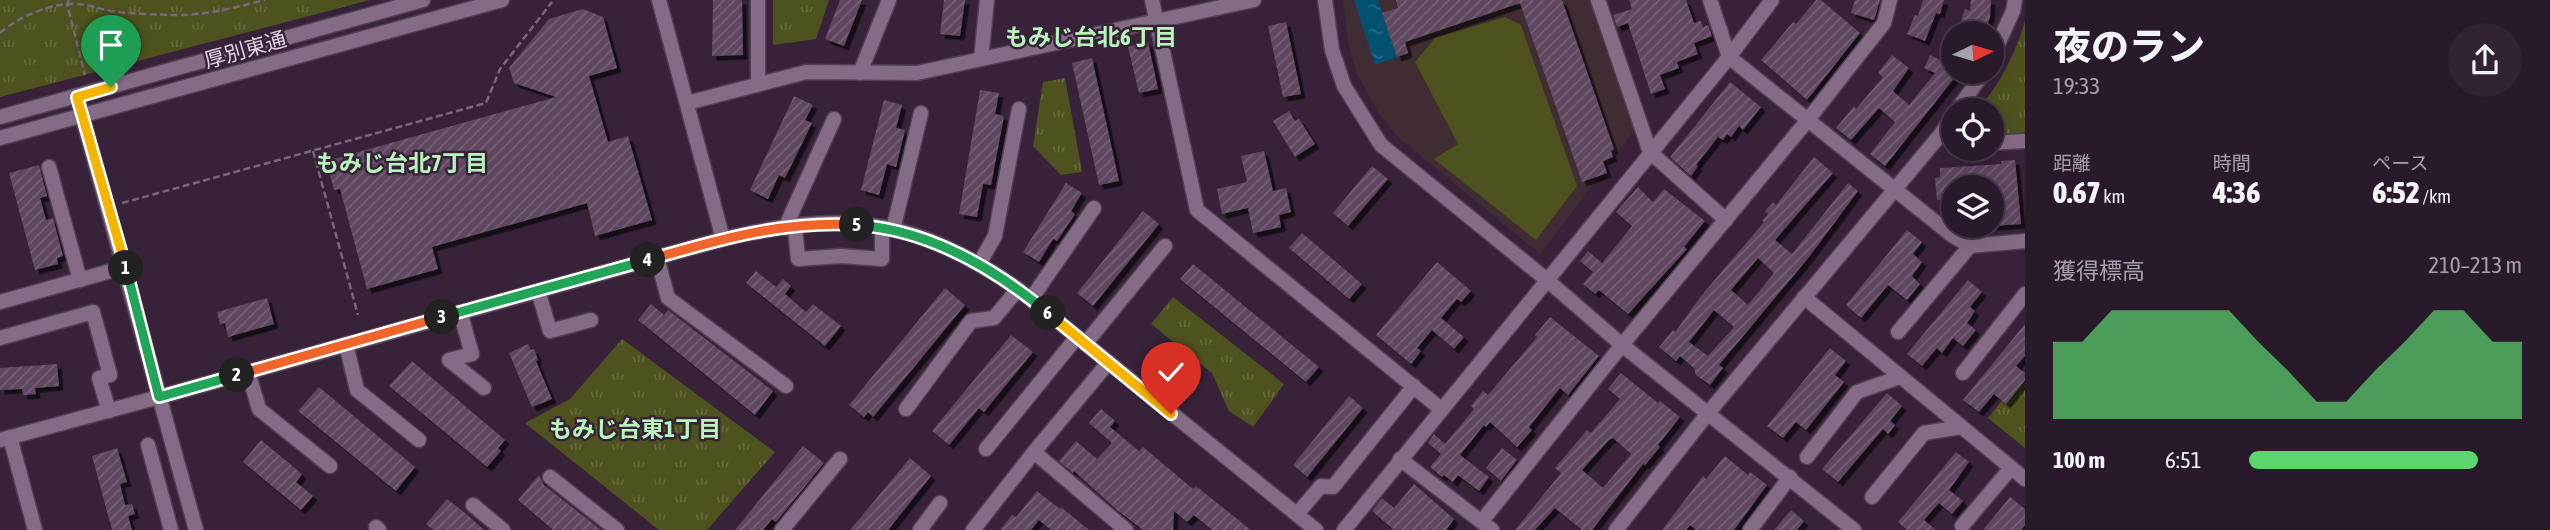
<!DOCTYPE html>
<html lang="ja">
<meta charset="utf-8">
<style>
:root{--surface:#291a2b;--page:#312333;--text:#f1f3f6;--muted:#a5a1a9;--line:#453847;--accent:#5cd56d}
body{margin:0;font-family:"Asap Condensed","Noto Sans JP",sans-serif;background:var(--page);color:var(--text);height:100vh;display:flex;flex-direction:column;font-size:26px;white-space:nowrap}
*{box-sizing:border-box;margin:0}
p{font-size:23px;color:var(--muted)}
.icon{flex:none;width:38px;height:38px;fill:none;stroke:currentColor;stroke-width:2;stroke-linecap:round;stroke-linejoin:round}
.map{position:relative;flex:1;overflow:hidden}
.details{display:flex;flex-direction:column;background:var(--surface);width:525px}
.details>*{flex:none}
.needle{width:46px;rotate:85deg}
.fabs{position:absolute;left:1941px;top:21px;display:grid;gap:14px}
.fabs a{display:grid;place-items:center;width:63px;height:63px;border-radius:50%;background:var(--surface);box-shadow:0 7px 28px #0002,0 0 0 2px var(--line);font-size:35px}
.pin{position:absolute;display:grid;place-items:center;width:60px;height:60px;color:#fff;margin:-72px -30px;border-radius:50% 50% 50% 0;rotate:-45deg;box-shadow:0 0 7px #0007}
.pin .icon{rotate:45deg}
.km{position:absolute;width:35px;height:35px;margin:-18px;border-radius:50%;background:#222;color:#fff;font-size:19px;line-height:35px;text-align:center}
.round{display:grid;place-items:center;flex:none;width:74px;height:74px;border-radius:37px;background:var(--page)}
.headline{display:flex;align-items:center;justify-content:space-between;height:119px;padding:0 28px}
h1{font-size:38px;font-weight:800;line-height:52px}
.stats{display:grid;grid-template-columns:repeat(3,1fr);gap:10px;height:119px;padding:7px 28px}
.stats div{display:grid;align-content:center}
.stats b{font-size:30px;font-weight:800}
.stats small{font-size:19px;font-weight:400}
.stats p{font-size:19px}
.chart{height:196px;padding:14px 28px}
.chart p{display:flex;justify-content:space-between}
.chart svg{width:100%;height:126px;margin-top:7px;fill:var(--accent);opacity:.7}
ul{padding:0 28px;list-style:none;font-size:23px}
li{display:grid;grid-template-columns:112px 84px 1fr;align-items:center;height:52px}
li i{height:18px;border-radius:9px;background:var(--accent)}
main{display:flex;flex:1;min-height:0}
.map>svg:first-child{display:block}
</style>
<main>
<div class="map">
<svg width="2025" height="530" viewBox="0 0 2025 530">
<defs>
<pattern id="park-tufts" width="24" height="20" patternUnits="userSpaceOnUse" patternTransform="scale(1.75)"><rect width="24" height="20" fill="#4e521e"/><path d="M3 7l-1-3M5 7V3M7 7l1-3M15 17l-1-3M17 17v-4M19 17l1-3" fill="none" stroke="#676a3e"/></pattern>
<pattern id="water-ripples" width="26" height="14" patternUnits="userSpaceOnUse" patternTransform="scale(1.75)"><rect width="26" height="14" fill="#025170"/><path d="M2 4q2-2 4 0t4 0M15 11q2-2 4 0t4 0" fill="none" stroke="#276984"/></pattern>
<pattern id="building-hatch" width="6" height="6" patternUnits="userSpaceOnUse" patternTransform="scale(1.75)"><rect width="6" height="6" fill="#5e4760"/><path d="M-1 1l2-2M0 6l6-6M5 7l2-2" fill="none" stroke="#756176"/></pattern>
<filter id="shadow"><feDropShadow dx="4.5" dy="4.5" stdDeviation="0" flood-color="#0009"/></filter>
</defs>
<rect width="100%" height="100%" fill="#372239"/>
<polygon fill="#402c33" points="1343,0 1593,0 1636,128 1540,254 1399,138 1379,114 1357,74 1348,43"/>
<polygon fill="#4e521e" points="1505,17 1521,25 1577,186 1536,240 1434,159 1458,144 1415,62 1435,38"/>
<g fill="url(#park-tufts)">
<polygon points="0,0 370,0 0,97"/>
<polygon points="773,0 829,0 816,39 773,45"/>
<path d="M2025 21V133L1992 135V110H1977C1999 87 2016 52 2025 21Z"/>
<polygon points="1065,78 1082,172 1061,175 1033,146 1043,82"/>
<polygon points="1173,297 1284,384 1253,427 1229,411 1212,373 1151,324"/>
<polygon points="622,339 775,452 707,530 659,530 525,423 570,399"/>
<polygon points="2025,371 2025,448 1988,418"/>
</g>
<polygon fill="url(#water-ripples)" points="1354,0 1378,0 1397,57 1375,65"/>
<g fill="url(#building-hatch)" fill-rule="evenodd" filter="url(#shadow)">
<polygon points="713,0 742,0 743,55 712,56"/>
<polygon points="840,0 862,0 844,46 825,39"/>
<polygon points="944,0 965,0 960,36 940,34"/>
<polygon points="1396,0 1562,0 1614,149 1611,151 1613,157 1603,161 1607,173 1582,182 1520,3 1405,42 1408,53 1397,57 1382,13 1398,8"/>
<polygon points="1629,0 1686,0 1694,23 1701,21 1703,27 1708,25 1712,36 1694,43 1698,54 1677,62 1679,68 1660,75 1665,89 1651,94 1628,23 1617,27 1613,15 1632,9"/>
<polygon points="1816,0 1821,0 1860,33 1807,100 1761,60 1793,22 1796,24"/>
<polygon points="1855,0 1880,0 1874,20 1851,13"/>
<polygon points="1923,0 1944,0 1940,14 1936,13 1925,41 1907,34 1915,15 1918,16"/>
<polygon points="1971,0 1991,0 1990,17 1985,33 1957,33 1965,9 1970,11"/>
<polygon points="583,9 603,17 617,68 589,76 608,142 628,136 652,220 595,236 587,203 432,247 438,269 367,289 340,189 334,190 326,161 556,97 514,83 509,68 549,19"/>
<polygon points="1286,22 1301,94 1283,97 1268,26"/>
<polygon points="1148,42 1158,89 1139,93 1128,47"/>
<polygon points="1892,55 1909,68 1893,91 1909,105 1935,73 1924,68 1930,55 1953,66 1953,72 1959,72 1885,166 1870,154 1895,122 1879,108 1851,140 1836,128 1854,106 1856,109 1883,77 1878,73"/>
<polygon points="1092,58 1119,181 1099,185 1072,63"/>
<polygon points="1730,82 1761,107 1743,130 1739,126 1731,137 1727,134 1723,140 1718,137 1696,165 1698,166 1691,176 1670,157"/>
<polygon points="980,90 999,93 995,114 1004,116 991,185 983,184 977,217 959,214"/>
<polygon points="794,96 813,105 805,120 812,123 785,178 779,175 768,199 750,190"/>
<polygon points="884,100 902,105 896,128 905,130 896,167 887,164 879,195 861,190"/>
<polygon points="1289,111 1295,121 1299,119 1315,144 1295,157 1273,121"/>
<polygon points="1264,151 1273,191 1286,188 1291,212 1279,215 1281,227 1253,233 1248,208 1222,214 1217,189 1247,182 1241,156"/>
<path d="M1814 157 1833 173 1775 240 1792 254 1848 183 1858 191 1809 257 1719 365 1723 368 1710 385 1696 375 1694 368 1680 356 1676 361 1659 347 1673 330 1675 332 1701 296 1764 222 1762 221 1768 214 1765 211 1773 202 1776 205ZM1758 258 1774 273 1748 305 1731 290ZM1714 310 1734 327 1708 356 1689 342Z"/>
<polygon points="2015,160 2021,224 1992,226 1992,187 1953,187 1953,199 1937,200 1935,178 1940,177 1940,168 2002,164 2001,161"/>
<polygon points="39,165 47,196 40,198 46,220 53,218 63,256 57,258 58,264 35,270 9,173"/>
<polygon points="1372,166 1388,179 1348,226 1333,213"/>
<polygon points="1066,183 1082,193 1071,211 1075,214 1057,241 1053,239 1039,262 1023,252"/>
<polygon points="1638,187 1653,202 1664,189 1705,221 1684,247 1687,249 1628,314 1599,290 1595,294 1583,284 1593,272 1580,261 1588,251 1602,263 1616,246 1632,226 1616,212"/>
<polygon points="1143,211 1159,224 1093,306 1077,293"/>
<polygon points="1907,230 1922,242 1913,254 1922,262 1912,276 1920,284 1907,300 1888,285 1861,318 1846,305"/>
<polygon points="1302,233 1362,284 1349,299 1289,248"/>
<polygon points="1437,262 1471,291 1461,302 1457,299 1441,318 1464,337 1454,349 1432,330 1417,348 1421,351 1411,364 1376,335"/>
<polygon points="1193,264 1319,367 1306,382 1180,279"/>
<polygon points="756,271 776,287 783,279 791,286 785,294 806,312 813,304 841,326 825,346 746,283"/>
<polygon points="1968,280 1982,292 1970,307 1975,311 1967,323 1976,330 1963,346 1953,338 1942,353 1937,348 1922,366 1907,354"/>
<polygon points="945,288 965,305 873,417 868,412 864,417 849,405"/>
<polygon points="267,298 274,324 228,337 225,323 220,324 217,312"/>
<polygon points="651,304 664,315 668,310 773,391 755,415 638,320"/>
<polygon points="1550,317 1599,356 1568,395 1560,388 1529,427 1532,430 1517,447 1490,422 1486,427 1484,425 1460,455 1489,477 1479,491 1458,475 1453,482 1444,475 1442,477 1430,467 1441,454 1428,443 1434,434 1445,444 1474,409 1471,406 1483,391 1488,395 1537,337 1535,335"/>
<polygon points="2025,324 2025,356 2016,366 2025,373 2025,380 2006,404 1994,394 1979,412 1963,400"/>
<polygon points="1011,335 1033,352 984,412 979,408 949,445 932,431"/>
<polygon points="528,344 531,350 534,349 538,360 536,361 552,399 532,407 509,353"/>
<polygon points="1830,348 1846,361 1835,375 1844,382 1806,430 1796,422 1783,438 1767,426"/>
<polygon points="412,361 505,440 498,448 501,451 487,467 389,386"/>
<polygon points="57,364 59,386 35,388 36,394 23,395 22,389 0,390 0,368"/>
<path d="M1621 373 1658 403 1660 401 1680 417 1658 445 1660 447 1645 465 1643 464 1592 530H1582L1555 508 1535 530H1515L1561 473 1555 468 1587 430 1591 433 1620 399 1608 389ZM1613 438 1631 454 1603 488 1582 470 1609 440Z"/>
<polygon points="319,387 415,467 396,491 298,411"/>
<polygon points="1887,393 1902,406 1890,421 1895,425 1888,434 1883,429 1838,482 1822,469"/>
<polygon points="1349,396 1363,408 1307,477 1293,465"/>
<polygon points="1101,409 1115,421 1110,427 1139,451 1143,447 1193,489 1196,486 1251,530 1212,530 1194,515 1187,522 1174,511 1173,530 1143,530 1117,510 1074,471 1073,473 1059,461 1076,441 1097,459 1112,443 1089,423"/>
<polygon points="261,440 302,474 296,482 313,496 301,510 243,462"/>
<polygon points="803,446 824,463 776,522 772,519 763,530 735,530"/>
<polygon points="117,448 127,482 120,484 125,505 132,504 135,514 128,516 132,530 112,530 92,456"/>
<polygon points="1502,448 1517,460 1501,481 1486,468"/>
<polygon points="1956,452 1969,462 1949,490 1963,501 1952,514 1939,503 1924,520 1936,530 1907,530 1898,522"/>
<polygon points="1725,456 1748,475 1750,472 1767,485 1734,530 1696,530 1690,525 1686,530 1662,530 1703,476 1706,479"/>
<polygon points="910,458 931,476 888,530 850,530"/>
<polygon points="539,475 544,485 601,530 553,530 518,500"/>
<polygon points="1414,484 1454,519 1446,530 1394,530 1372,511 1382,498 1394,508"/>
<polygon points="1037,491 1060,509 1061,507 1089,530 1051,530 1039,520 1031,530 1000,530 1012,515 1016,517"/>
<polygon points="2010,497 2025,509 2025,525 2021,530 1983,530"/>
<polygon points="447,499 465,513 484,530 433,530 426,524"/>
<polygon points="1791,510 1804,521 1797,530 1774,530"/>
</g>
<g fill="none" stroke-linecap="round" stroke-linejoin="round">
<defs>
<g id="minor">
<polyline points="659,0 723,239"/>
<polyline points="1152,0 1197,210 1441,409"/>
<polyline points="1325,0 1332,50 1344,86 1381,145 1547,280 1622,345 1854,530"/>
<polyline points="1598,0 1650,152 1726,220"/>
<polyline points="1710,0 1729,57 1953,236 1970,246 2025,241"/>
<polyline points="1992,57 2013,11 2015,0"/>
<polyline points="981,59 987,0"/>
<polyline points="860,73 889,0"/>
<polyline points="758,84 758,0"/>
<polyline points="77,97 196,530"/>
<polyline points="687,103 806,72 917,73 1254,0"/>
<polyline points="1957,110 1984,72"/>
<polyline points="0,117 423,0"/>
<polyline points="0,138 502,0"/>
<polyline points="1992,143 2025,141"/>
<polyline points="49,167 80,280"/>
<polyline points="795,227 798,259 841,256 882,259 882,227"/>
<polyline points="785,228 834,119"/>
<polyline points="893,230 921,113"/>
<polyline points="657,257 668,298 786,386"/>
<polyline points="979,264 995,236 1019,109"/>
<polyline points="538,291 550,331 591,320"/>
<polyline points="1804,297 2025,479"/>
<polyline points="1031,299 1094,208"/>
<polyline points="0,302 125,267"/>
<polyline points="460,312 472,354 449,360 484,388"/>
<polyline points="1898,332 1970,246"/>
<polyline points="0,338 93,312 110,375 99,378 109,411"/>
<polyline points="346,344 357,390 419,440"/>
<polyline points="1085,344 1165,246"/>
<polyline points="248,372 259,409 330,466"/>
<polyline points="1963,373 2025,294"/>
<polyline points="906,409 971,321 994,318 1018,289"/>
<polyline points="10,437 35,530"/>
<path d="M0 440 159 397 723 239C774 227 830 217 882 227 929 235 979 262 1018 289L1316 530"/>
<polyline points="148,445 171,530"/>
<polyline points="986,449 1077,337"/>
<polyline points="1034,452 1126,530"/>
<polyline points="1807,457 1857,392 1900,377"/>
<polyline points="1400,459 1492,530"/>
<polyline points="550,477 617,530"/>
<polyline points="1872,497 1924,433 1961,427"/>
<polyline points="473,505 503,530"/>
<polyline points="1297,514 1321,486 1333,487 1414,386"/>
<polyline points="1482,521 1622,345 1807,121 1884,23 1890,0"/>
<polyline points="1962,526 2011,468"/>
<polyline points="376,527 379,530"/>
<polyline points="782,530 840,459"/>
<polyline points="920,530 940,503"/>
<polyline points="973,530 1034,452 1108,363"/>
<polyline points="1344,530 1729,57 1772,0"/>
<polyline points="1616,530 1709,412 1941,134 1953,116"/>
<polyline points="1750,530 1790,477"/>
</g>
</defs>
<use href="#minor" stroke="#513f52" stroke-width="17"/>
<g stroke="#79677b" stroke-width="2.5" stroke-dasharray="7 3.5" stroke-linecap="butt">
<polyline points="69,0 67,4 85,75"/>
<path d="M0 33C19 16 53 2 79 4 90 5 100 9 111 11 130 14 151 14 170 15 203 16 234 8 265 0"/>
<polyline points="313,151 358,315"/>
<polyline points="122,203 486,103 500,69 552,2"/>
</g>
<use href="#minor" stroke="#856c86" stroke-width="14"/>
</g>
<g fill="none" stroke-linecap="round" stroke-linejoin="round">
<defs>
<polyline id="split-1" points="111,87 77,97 126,268"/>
<polyline id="split-2" points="126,268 159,397 237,375"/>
<polyline id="split-3" points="237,375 442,317"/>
<polyline id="split-4" points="442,317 648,260"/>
<path id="split-5" d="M648 260C717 240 785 220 857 225"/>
<path id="split-6" d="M857 225C929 230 994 268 1048 313"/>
<polyline id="split-7" points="1048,313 1171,414"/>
</defs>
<use href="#split-1" stroke="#fff" stroke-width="14"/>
<use href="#split-2" stroke="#fff" stroke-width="14"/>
<use href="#split-3" stroke="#fff" stroke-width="14"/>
<use href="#split-4" stroke="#fff" stroke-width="14"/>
<use href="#split-5" stroke="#fff" stroke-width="14"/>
<use href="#split-6" stroke="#fff" stroke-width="14"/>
<use href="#split-7" stroke="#fff" stroke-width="14"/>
<use href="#split-1" stroke="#f5b400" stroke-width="9"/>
<use href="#split-2" stroke="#22a559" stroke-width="9"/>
<use href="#split-3" stroke="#f0652b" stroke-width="9"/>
<use href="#split-4" stroke="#22a559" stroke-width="9"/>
<use href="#split-5" stroke="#f0652b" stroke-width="9"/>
<use href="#split-6" stroke="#22a559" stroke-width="9"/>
<use href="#split-7" stroke="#f5b400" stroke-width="9"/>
</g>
<g text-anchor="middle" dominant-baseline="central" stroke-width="5" stroke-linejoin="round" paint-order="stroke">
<g font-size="21" fill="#e1d3e2" stroke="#372239">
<text transform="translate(245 49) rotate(-16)">厚別東通</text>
</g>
<g font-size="23" font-weight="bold" fill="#b7f5bb" stroke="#372239">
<text x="1091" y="37">もみじ台北6丁目</text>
<text x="402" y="163">もみじ台北7丁目</text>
<text x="635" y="429">もみじ台東1丁目</text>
</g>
</g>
</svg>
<div class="fabs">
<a><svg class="needle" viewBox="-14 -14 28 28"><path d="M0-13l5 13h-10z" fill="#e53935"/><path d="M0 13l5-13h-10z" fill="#a5a1a9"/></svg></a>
<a><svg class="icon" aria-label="locate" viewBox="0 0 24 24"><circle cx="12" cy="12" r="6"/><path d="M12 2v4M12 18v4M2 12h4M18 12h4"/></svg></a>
<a><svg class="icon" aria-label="layers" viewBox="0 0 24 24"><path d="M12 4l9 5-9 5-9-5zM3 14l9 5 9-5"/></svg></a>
</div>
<div class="pin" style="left:111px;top:87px;background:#1e9e55"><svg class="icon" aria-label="arrive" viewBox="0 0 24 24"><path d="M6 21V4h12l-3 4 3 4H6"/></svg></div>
<div class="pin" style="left:1171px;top:414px;background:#d93025"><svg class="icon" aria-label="check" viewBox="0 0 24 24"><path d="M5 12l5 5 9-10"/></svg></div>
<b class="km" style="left:126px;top:268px">1</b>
<b class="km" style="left:237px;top:375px">2</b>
<b class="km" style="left:442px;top:317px">3</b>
<b class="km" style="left:648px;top:260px">4</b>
<b class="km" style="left:857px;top:225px">5</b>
<b class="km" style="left:1048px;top:313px">6</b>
</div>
<section class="details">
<div class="headline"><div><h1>夜のラン</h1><p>19:33</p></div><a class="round"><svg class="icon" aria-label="share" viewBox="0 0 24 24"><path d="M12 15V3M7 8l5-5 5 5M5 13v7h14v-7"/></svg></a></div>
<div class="stats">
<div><p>距離</p><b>0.67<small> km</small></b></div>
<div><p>時間</p><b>4:36</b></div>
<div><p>ペース</p><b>6:52<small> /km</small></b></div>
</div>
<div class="chart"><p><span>獲得標高</span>210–213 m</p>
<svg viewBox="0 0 160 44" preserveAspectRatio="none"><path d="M0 44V17L10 17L20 6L30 6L40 6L50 6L60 6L70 17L80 27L90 38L100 38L110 27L120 17L130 6L140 6L150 17L160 17V44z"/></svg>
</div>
<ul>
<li><b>100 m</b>6:51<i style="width:84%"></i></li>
</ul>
</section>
</main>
